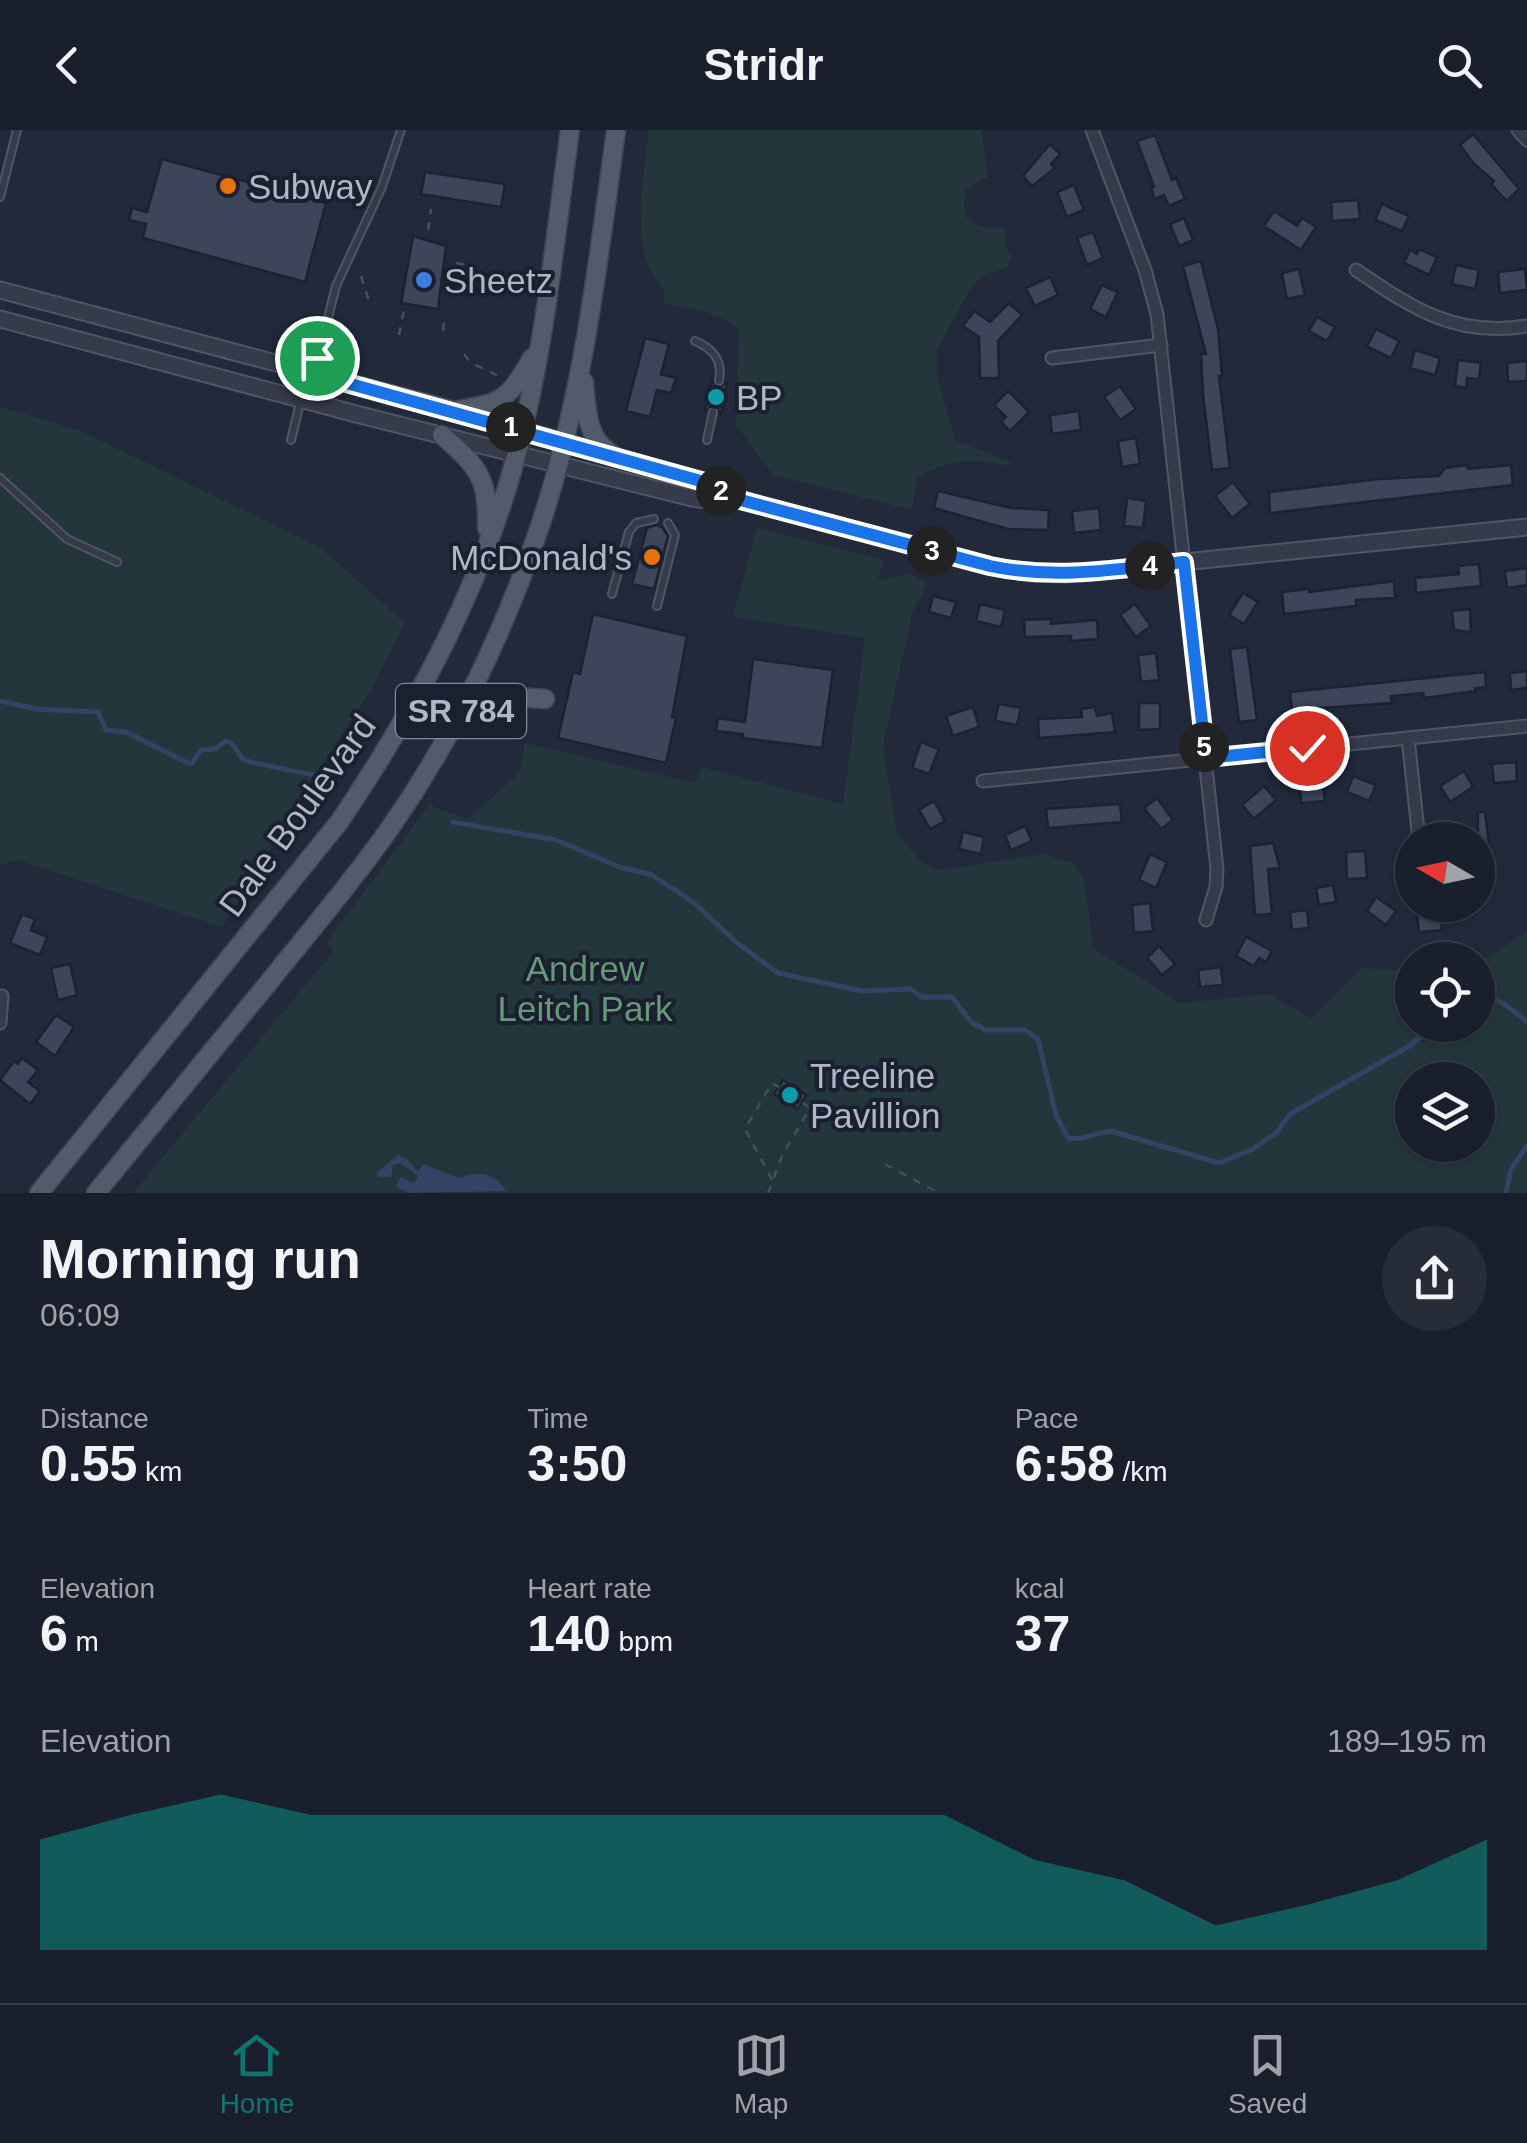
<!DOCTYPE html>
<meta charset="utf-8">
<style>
:root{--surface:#191f2c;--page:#262c38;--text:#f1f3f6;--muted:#9fa2a9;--line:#373d48;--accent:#0f766e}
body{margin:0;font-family:Helvetica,sans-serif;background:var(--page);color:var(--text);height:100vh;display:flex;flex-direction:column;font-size:38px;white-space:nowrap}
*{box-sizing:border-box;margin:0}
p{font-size:32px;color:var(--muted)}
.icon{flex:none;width:55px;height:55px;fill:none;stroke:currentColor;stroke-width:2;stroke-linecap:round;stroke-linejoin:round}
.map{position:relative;height:1063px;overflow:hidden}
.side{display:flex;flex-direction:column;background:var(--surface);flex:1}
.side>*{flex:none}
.needle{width:65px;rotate:279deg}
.controls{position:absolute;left:1395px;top:692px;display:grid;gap:20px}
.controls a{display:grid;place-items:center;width:100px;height:100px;border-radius:50%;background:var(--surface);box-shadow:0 2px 8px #0004,0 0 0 2px var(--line);font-size:50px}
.pin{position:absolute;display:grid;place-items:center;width:85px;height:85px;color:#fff;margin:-42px;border:5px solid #fff;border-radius:50%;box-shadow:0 2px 10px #0007}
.km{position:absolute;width:50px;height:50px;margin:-25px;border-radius:50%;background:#222;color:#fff;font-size:28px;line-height:50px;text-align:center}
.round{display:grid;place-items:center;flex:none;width:105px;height:105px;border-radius:52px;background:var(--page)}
.overview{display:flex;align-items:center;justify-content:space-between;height:170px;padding:0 40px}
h1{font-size:55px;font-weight:800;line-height:75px}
.figures{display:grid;grid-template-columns:repeat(3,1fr);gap:15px;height:170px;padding:10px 40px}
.figures div{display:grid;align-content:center}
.figures b{font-size:50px;font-weight:800}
.figures small{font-size:28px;font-weight:400}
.figures p{font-size:28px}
.chart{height:280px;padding:20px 40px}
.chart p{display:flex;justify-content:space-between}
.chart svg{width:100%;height:180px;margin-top:10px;fill:var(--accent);opacity:.7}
header{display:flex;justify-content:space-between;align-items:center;height:130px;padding:0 40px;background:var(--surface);font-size:45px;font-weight:800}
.dock{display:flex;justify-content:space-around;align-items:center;height:140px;border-top:2px solid var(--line);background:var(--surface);font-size:28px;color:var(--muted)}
.dock a{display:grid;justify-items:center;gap:5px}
.dock .selected{color:var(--accent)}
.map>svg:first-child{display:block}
</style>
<header><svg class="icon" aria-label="back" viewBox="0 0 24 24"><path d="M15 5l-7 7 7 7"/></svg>Stridr<svg class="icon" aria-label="search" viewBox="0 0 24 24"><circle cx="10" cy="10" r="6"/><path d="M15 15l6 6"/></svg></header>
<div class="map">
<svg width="1527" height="1063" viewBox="0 0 1527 1063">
<rect width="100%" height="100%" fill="#21293b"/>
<g fill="#23363c" fill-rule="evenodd">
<path d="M649 0H981L988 47 965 59 964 76 967 89 981 97 1007 98 1005 114 1011 126 1007 138 986 144 972 156 937 220V246L955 310 1011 332 1008 336C973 327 948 330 917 347L912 380 773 345 736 295 739 199C718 181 689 179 663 173L664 158C627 125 644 45 649 0Z"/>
<polygon points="0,277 79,300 321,418 405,493 374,554 222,797 17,730 0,735"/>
<path d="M757 398 884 430 878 450 909 444 928 453 913 481 883 615 897 704 923 733 938 740 1044 724 1074 733 1085 753 1093 818 1180 873 1268 864 1311 888 1361 838 1399 840 1412 849V895H1478V834L1527 801V1063H133L333 822 327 812 429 675 468 689 519 643 525 613 695 653 702 637 843 674 865 508 733 487ZM1412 950H1478V1015H1412Z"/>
</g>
<path fill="#344263" d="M398 1025 406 1028 418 1042 423 1034 459 1048C478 1041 494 1041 506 1061L408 1063 396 1057 400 1047 414 1053 418 1046 400 1033 393 1035 391 1047H379L376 1043Z"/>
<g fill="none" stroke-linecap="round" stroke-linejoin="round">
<g stroke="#344263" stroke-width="5">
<path d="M0 571 35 579 98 582 106 600 126 602 188 633H192L201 620 215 619 226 611 232 613 243 630C266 636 289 640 313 645"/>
<path d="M453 692 556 710 622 738 650 744 693 772 736 812 778 843 862 861 910 859 922 867H952L971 892 985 900H1025L1038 909 1056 985 1068 1008C1085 1011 1095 1002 1111 1001L1219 1033 1253 1019 1276 1003 1290 984 1411 915 1434 895"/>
<path d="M1478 868C1499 865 1511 880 1527 892"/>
<polyline points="1506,1063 1511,1039 1527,1016"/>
</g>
</g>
<g fill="#3d455b" stroke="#1c2232" stroke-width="2.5">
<polygon points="1473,4 1519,59 1507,71 1491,54 1494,51 1474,34 1460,15"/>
<polygon points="1155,5 1172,50 1176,48 1185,69 1169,76 1164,65 1155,69 1151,58 1154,57 1137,11"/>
<polygon points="1050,14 1060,24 1051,34 1055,38 1032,56 1023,46"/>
<polygon points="162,29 326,73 305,152 143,108 146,94 129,90 132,78 147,82"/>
<polygon points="425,42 505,54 501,77 421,64"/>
<polygon points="1074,55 1084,80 1067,87 1057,62"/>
<polygon points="1358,70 1360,89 1332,91 1331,72"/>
<polygon points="1382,74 1409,86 1402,101 1375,90"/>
<polygon points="1274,81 1297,96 1302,88 1316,97 1301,120 1264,96"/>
<polygon points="1184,88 1193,110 1179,116 1170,94"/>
<polygon points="1093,102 1103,128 1087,135 1077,108"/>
<polygon points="413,106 446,116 438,179 401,173"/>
<polygon points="1419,119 1437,127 1429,145 1404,133 1410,120 1417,124"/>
<polygon points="1201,131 1218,199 1222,246 1219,246 1230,338 1212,340 1203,264 1201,224 1206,224 1183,136"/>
<polygon points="1456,135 1479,140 1475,159 1452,154"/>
<polygon points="1299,139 1305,165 1287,169 1282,143"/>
<polygon points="1525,139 1527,160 1500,163 1498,142"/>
<polygon points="1050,147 1058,165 1035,176 1026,158"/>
<polygon points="1102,155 1118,162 1106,187 1090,179"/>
<polygon points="1009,173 1022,185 998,211 999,248 980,248 979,207 963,196 974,181 990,192"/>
<polygon points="1317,187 1335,197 1327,211 1309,201"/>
<polygon points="1376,199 1399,211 1391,228 1367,216"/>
<polygon points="645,208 669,214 661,244 676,248 671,263 657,260 650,287 626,281"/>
<polygon points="1415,220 1440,228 1435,245 1410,238"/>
<polygon points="1458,230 1481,233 1479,249 1467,248 1466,258 1455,256"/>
<polygon points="1527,231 1527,251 1508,252 1507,233"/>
<polygon points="712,250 717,258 727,253 721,284 715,276 705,280"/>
<polygon points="1120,256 1136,279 1120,290 1104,267"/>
<polygon points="1008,261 1029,282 1010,301 1001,292 1006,287 994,275"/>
<polygon points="1079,281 1081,300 1052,304 1050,285"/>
<polygon points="1136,308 1140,334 1122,337 1118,311"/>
<polygon points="1467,335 1468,339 1511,335 1513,355 1270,383 1269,362 1379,349 1439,346 1445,338"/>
<polygon points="1233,352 1250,374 1232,388 1215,366"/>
<polygon points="938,361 1011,378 1049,380 1048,400 1008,399 934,378"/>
<polygon points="1127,368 1146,371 1143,398 1124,396"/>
<polygon points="1099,378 1101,400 1074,403 1072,381"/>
<polygon points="656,395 662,397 668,406 654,459 632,454 647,398"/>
<polygon points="1479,434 1481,456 1416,463 1415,448 1459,444 1458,436"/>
<polygon points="1527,438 1527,455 1507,458 1505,441"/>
<polygon points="1394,451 1395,468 1356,470 1356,476 1284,484 1282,462 1309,459 1309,462"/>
<polygon points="1243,463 1258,472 1244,494 1229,485"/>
<polygon points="933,466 956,472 951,488 929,482"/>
<polygon points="980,474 1005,480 1001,497 976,491"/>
<polygon points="1135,474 1151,496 1136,507 1120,485"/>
<polygon points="1470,479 1471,502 1454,500 1452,481"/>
<polygon points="593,484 687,506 672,587 676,588 666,633 558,608 573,542 580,544"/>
<polygon points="1051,489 1051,494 1097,490 1098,509 1071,511 1071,506 1025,507 1024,490"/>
<polygon points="1247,517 1257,590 1239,592 1230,519"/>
<polygon points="1156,523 1159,550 1141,552 1138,525"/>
<polygon points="753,529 833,540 822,618 742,608 743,604 716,601 718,588 745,592"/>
<polygon points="1527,541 1527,558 1511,560 1510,543"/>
<polygon points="1485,542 1486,557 1475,558 1476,561 1424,568 1423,563 1391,566 1392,573 1292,580 1290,562"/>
<polygon points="1139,573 1160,573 1160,599 1139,600"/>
<polygon points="999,574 1021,578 1017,595 995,591"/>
<polygon points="973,577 979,597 953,606 946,586"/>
<polygon points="1095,577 1097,586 1112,583 1115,602 1039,608 1038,589 1082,587 1081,579"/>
<polygon points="921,612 939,619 929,644 912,638"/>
<polygon points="1516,632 1517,651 1494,653 1492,634"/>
<polygon points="1464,641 1473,657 1450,672 1440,656"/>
<polygon points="1353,646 1376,655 1369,671 1347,662"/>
<polygon points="1323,655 1325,671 1301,673 1300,658"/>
<polygon points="1264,656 1276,670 1254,689 1242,675"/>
<polygon points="1157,668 1173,690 1161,699 1144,678"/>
<polygon points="934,671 945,691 930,699 919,680"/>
<polygon points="1120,674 1122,692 1048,698 1046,679"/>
<polygon points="1478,682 1485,682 1491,729 1478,731"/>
<polygon points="1025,696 1032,711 1011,720 1005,705"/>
<polygon points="963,702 984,707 981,724 959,719"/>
<polygon points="1273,713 1280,738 1268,739 1272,784 1255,785 1250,716"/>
<polygon points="1365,721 1367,748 1347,749 1346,722"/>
<polygon points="1150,724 1167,732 1156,758 1139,750"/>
<polygon points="1333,755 1336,772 1319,775 1316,758"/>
<polygon points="1376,767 1396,781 1386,795 1367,781"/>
<polygon points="1150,773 1153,801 1134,803 1132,775"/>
<polygon points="1307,780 1309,798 1292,800 1290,782"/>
<polygon points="1440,783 1442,800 1419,802 1417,786"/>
<polygon points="22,784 35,789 31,800 47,807 40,825 10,813"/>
<polygon points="1246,807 1272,821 1266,832 1259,828 1254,836 1236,826"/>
<polygon points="1159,816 1175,834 1162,845 1147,828"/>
<polygon points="70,834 77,865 58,870 51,838"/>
<polygon points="1221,837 1223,855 1200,857 1198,840"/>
<polygon points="56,885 74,897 55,926 36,912"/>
<polygon points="22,928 38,940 28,952 40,961 30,974 0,950 14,931 18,934"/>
<polygon points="783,950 806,965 798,979 774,964"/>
</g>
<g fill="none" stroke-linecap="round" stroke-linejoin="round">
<defs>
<g id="service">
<polyline points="0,67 17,0"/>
<path d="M695 211C714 219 723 231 719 251"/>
<polyline points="314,243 336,156 382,57 401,0"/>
<polyline points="291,310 300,273"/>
<polyline points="707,310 713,282"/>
<polyline points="0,348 67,409 117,432"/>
<polyline points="612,464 629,402 636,393 654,389"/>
<polyline points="657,476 675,405 668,393"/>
</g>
<g id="minor">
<polyline points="1092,0 1145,140 1157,184 1217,739 1216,757 1206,790"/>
<polyline points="1518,0 1527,10"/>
<path d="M1356 140C1412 178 1456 208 1527 196"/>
<polyline points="1052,228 1161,215"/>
<polyline points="1408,608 1419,710"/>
<polyline points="983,651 1527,596"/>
<polyline points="0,893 2,866"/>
</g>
<g id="tertiary">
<polyline points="0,160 438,276 708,353 729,367 990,436 1030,443 1066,444 1527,397"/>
<polyline points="0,189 356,284 692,368 708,370 729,367"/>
</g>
<g id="primary">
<path d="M584 252C587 285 586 311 618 328"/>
<path d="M454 281C504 272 506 272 532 228"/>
<path d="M442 305C479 338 488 347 487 398"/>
<polyline points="464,584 489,565 545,569"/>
<path d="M39 1063 340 691C416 578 482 456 517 323 545 218 555 107 570 0"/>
<path d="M96 1063C154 993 211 922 269 852 310 801 353 751 390 698 455 605 505 500 541 393 583 266 598 133 616 0"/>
</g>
</defs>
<use href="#service" stroke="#505666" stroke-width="10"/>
<use href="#minor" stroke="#505666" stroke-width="15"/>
<use href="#tertiary" stroke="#505666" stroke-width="19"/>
<use href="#primary" stroke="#3e4454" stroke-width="21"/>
<g stroke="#415359" stroke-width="2.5" stroke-dasharray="8 8" stroke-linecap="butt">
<polyline points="428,100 431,79"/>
<polyline points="456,133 469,136"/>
<polyline points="361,146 369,171 375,173"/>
<polyline points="506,146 523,148"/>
<polyline points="443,201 445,186"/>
<polyline points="399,205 404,179"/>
<polyline points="464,224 471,233 499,246"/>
<polyline points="885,1034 939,1063"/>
<polyline points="772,1050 745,999 772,953 779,957"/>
<polyline points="768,1063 782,1026 810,978 802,972"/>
</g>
<use href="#service" stroke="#353b4b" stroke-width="6"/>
<use href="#minor" stroke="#353b4b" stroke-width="11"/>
<use href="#tertiary" stroke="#353b4b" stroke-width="15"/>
<use href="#primary" stroke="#535a6b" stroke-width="18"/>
</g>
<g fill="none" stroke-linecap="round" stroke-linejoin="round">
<defs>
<path id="route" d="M317 228 314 244 708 353 729 367 990 436C1055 450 1119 439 1184 432L1206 628 1307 618"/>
</defs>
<use href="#route" stroke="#fff" stroke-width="20"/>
<use href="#route" stroke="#1a73e8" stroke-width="12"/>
</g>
<g fill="#e8710a" stroke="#1a2030" stroke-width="4">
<circle cx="228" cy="56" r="10"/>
<circle cx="652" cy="427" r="10"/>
</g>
<circle fill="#3f7fe0" stroke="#1a2030" stroke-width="4" cx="424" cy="150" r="10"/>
<g fill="#0f9aa8" stroke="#1a2030" stroke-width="4">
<circle cx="716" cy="267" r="10"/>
<circle cx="790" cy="965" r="10"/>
</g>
<g text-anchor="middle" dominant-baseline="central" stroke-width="8" stroke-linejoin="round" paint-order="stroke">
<rect fill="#1a2030" stroke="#83899a" stroke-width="2.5" x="396" y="554" width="130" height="54" rx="8"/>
<g font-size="32" font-weight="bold" fill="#b0b6c7">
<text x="461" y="581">SR 784</text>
</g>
<g font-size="35" fill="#b0b6c7" stroke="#1a2030" text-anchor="start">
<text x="248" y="56">Subway</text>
<text x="444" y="150">Sheetz</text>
<text x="736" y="267">BP</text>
<text x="632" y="427" text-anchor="end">McDonald's</text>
<text x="810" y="945">Treeline<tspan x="810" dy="40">Pavillion</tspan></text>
</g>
<g font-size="35" fill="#b0b6c7" stroke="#1a2030">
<text transform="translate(297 685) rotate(-54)">Dale Boulevard</text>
</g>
<g font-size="35" fill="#669978" stroke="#1a2030">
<text x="585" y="838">Andrew<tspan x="585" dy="40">Leitch Park</tspan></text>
</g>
</g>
</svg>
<div class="controls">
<a><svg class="needle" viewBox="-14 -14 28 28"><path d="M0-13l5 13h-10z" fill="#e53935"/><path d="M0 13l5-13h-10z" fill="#9fa2a9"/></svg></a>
<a><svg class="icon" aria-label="locate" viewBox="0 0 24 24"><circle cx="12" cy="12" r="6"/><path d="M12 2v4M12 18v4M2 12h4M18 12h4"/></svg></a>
<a><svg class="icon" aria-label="layers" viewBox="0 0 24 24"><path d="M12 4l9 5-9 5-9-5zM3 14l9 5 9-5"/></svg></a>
</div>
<div class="pin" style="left:317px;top:228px;background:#1e9e55"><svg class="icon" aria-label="arrive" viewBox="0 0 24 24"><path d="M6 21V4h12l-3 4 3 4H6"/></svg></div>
<div class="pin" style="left:1307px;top:618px;background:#d93025"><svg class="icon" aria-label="check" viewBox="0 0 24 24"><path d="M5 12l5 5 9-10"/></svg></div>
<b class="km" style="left:511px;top:297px">1</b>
<b class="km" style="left:721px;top:361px">2</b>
<b class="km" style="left:932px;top:421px">3</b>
<b class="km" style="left:1150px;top:436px">4</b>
<b class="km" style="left:1204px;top:617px">5</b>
</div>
<section class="side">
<div class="overview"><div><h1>Morning run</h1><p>06:09</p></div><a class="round"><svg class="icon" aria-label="share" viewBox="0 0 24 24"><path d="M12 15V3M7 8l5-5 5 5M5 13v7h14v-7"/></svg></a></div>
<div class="figures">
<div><p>Distance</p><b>0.55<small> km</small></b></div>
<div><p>Time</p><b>3:50</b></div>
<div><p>Pace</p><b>6:58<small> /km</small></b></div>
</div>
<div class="figures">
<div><p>Elevation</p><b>6<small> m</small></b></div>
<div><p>Heart rate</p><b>140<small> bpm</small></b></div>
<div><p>kcal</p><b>37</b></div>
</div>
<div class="chart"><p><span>Elevation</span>189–195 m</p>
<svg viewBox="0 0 160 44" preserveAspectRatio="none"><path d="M0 44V17L10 11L20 6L30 11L40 11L50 11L60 11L70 11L80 11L90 11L100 11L110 22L120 27L130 38L140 33L150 27L160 17V44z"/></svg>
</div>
</section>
<nav class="dock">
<a class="selected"><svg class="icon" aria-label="home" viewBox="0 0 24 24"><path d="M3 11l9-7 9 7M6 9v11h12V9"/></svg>Home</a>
<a><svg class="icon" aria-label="map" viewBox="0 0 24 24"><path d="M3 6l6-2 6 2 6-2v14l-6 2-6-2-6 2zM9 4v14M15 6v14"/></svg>Map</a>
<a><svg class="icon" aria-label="saved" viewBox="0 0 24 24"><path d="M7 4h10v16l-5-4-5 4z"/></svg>Saved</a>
</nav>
